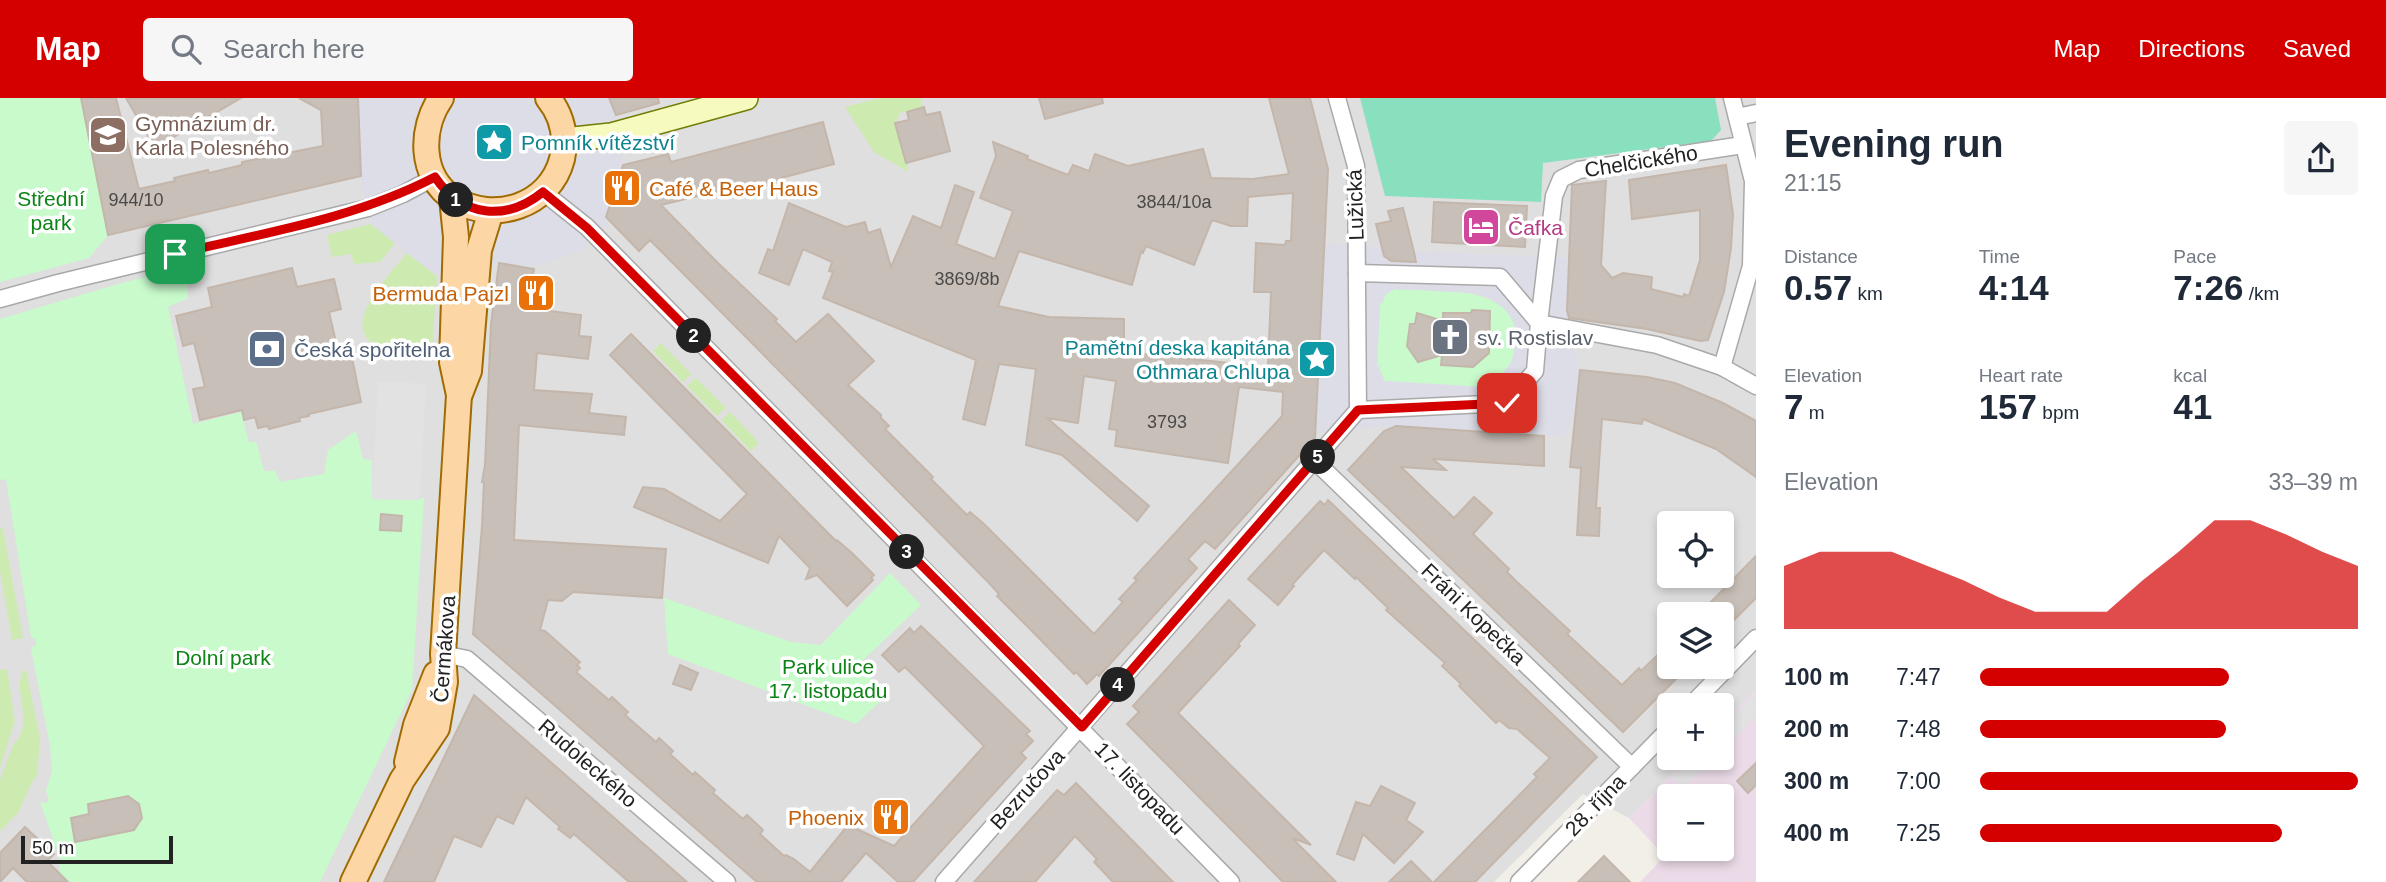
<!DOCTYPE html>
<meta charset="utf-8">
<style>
:root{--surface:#fff;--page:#f6f6f7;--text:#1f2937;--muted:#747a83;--accent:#d40000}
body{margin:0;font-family:Arial,sans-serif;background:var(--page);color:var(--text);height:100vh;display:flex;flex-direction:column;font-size:26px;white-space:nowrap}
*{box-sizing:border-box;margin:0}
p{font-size:23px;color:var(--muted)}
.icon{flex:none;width:38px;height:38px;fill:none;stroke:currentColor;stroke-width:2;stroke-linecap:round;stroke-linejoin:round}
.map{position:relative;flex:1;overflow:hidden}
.side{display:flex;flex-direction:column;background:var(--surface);width:630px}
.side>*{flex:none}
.controls{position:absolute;left:1657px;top:413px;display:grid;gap:14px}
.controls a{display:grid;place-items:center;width:77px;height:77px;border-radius:7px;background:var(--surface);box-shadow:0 4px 10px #0003;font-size:35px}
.scale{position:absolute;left:21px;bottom:18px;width:152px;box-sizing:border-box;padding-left:7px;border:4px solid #222;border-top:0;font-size:19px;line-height:24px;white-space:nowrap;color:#222;-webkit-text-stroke:5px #fff;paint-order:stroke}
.pin{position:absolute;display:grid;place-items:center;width:60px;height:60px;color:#fff;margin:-30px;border-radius:14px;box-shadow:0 4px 10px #0006}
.km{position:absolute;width:35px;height:35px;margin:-18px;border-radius:50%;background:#222;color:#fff;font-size:19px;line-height:35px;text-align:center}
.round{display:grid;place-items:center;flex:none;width:74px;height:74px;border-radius:7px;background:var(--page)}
.overview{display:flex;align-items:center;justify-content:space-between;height:119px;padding:0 28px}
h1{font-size:38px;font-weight:700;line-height:52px}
.stats{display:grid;grid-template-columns:repeat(3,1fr);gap:10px;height:119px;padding:7px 28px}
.stats div{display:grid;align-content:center}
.stats b{font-size:35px;font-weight:700}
.stats small{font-size:19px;font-weight:400}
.stats p{font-size:19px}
.chart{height:196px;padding:14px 28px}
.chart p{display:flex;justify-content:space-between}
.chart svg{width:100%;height:126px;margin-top:7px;fill:var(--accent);opacity:.7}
ul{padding:0 28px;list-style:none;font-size:23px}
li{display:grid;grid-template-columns:112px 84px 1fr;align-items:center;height:52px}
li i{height:18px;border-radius:9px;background:var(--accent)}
header{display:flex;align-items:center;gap:42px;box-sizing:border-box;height:98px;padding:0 35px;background:var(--accent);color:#fff}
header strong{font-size:33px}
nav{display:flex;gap:38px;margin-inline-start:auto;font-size:24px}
.search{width:490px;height:63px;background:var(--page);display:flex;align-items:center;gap:18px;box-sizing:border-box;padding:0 24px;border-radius:7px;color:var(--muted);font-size:26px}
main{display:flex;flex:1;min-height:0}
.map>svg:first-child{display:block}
</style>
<header>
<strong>Map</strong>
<div class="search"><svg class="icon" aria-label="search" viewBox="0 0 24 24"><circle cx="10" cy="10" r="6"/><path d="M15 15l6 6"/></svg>Search here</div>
<nav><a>Map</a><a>Directions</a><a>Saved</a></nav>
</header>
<main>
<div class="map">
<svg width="1756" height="784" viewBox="0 0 1756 784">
<rect width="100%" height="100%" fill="#f2efe9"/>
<path fill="#e0dfdf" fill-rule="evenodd" d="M0 0H1756V592L1722 626V607H1670V660H1689L1629 720 1583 696 1494 784H0ZM1670 425H1722V478H1670ZM1670 516H1722V569H1670Z"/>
<path fill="#ebdbe8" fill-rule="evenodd" d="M1756 592V784H1640L1665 758 1629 720 1689 660H1722V626ZM1670 698H1722V751H1670Z"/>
<g fill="#cdebb0">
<polygon points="880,0 921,0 922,9 900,15 895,27 905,65 908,64 907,73 874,54 845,9"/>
<polygon points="371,126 395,145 380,164 354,166 351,156 332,159 327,137"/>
<path d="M407 155 437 178 432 255C418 255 390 256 378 249 336 228 391 176 407 155Z"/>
<polygon points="661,245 691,276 683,284 653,253"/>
<polygon points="696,280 726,310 717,318 687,288"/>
<polygon points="730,314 759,345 751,353 721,322"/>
<polygon points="0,430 3,431 23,540 12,542 0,473"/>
<polygon points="7,571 15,623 0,670 0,572"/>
<path d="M26 572 40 640 37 678 32 684 18 715 0 733V682L13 646C36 627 12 594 23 573Z"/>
</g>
<g fill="#c8facc">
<polygon points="0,0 81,0 108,137 89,160 0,184"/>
<polygon points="186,169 188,200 168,209 193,326 241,314 249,345 256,343 264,373 275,373 280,384 324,376 328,352 356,333 363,361 372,362 372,401 418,402 424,399 412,592 320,784 59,784 60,761 40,704 46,705 49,702 46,693 52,673 50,648 31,550 36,547 36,542 31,539 6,381 0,382 0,221 125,184"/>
<path d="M1395 191C1439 193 1530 184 1514 255 1511 270 1497 285 1482 289 1474 291 1463 288 1455 287 1431 286 1408 285 1385 283L1379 270H1377L1380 204 1382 205 1386 196Z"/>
<polygon points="890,475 921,507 858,567 887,597 856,626 668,556 664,500 791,544 821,547"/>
</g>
<polygon fill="#88e0be" points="1360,0 1715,0 1721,32 1711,43 1543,65 1541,104 1385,98"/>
<g fill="#e2e2e2">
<polygon points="378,283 426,286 420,399 418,402 372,401"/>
<polygon points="1756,595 1756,619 1722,652 1722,630"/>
<polygon points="1692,660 1714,660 1683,690 1672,680"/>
</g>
<g fill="#dddde8" fill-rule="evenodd">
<polygon points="359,0 609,0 617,19 623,67 606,119 608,126 578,154 534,169 499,165 437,178 371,126 362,93"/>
<path d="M1325 145 1381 149 1384 159 1392 163 1415 164 1414 153 1569 160 1567 213 1580 272 1575 318 1565 339 1396 328 1316 334ZM1395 191 1471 195 1488 199 1505 211 1513 223 1516 239 1512 264 1500 278 1482 289 1385 283 1380 276 1379 270 1382 266 1377 269 1380 205H1382L1386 196Z"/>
</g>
<g fill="#c7bfb8" stroke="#c4b6ab" stroke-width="2" fill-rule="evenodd">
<polygon points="81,0 116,0 139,91 175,83 174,80 208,72 209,75 242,67 242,64 323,48 321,12 299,0 358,0 361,78 108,137"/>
<polygon points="126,0 241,0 155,50"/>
<polygon points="609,0 658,0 659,5 616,17"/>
<polygon points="1039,0 1102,0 1103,5 1045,21"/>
<path d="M1269 0H1310L1328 71 1315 340 1215 451 1205 443 1188 461 1197 470 1099 578 1097 576 1087 586 1076 574 1074 576 1027 528 997 498 999 496 989 485 650 142 639 153 606 119 623 67 668 56 671 64 823 24 834 66 781 80 782 84 746 93 745 90 719 97 718 93 661 107 719 166 777 221 775 223 796 244 828 216 874 263 848 287 881 317V320L889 328 885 331 933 379 931 381 967 417 970 414 984 426 1094 536 1123 504 1119 501 1137 482 1134 480 1282 318 1283 294 1239 289 1228 365 1115 348 1117 332 1109 331 1116 283 1084 278 1078 325 1047 320 1149 408 1137 423 1062 357 1026 347 1036 271 999 266 985 327 963 321 976 262 823 200 833 174 829 173 832 164 803 151 789 187 759 175 768 151 773 153 789 105 846 129 865 124 868 135 880 131 891 169 913 118 941 130 955 87 974 94 956 146 995 161 1013 113 980 100 996 58 993 44 1028 58 1027 61 1068 77 1073 67 1089 73 1095 56 1128 68 1203 51 1211 80 1253 81 1289 76ZM1293 95 1291 143H1286L1285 147 1256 145 1254 194H1271L1268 269 1124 254V221L1049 219 998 208 1019 153 1132 187 1141 154 1143 155 1146 148 1194 167 1212 122 1231 128H1247L1248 99Z"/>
<polygon points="924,9 926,17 940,14 950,53 906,65 895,25 909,22 907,14"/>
<polygon points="1726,67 1733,116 1731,150 1724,194 1708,242 1700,243 1647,231 1569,220 1567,213 1572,87 1606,83 1601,167 1612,180 1623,175 1652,179 1651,191 1683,199 1684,196 1689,198 1700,162 1700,112 1632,121 1629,82"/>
<polygon points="1434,104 1527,108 1525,149 1432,144"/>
<polygon points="1403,110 1414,154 1416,164 1391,163 1384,158 1376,126 1391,123 1388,113"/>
<polygon points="499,165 534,171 531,189 538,190 535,211 581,217 579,238 591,239 588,261 537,255 534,292 592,296 589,315 626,319 624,337 519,327 514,442 666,451 662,500 573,494 562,503 548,502 540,532 545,533 580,564 577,567 580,570 576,574 609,602 612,599 628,614 625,617 656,644 659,640 673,653 670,656 693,677 695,674 715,692 713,695 743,721 747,717 763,732 760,736 784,758 786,757 794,761 810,774 848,727 894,748 984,648 905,569 899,574 882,557 910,530 914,535 921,528 1030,633 1026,636 1033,643 1021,655 1026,660 913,784 898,784 866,755 841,784 757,784 473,536 482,428 484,384 482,384 485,367 491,226"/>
<polygon points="292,170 297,189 334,181 341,211 329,214 339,257 351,255 361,304 309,316 309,318 299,320 300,323 269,331 268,328 258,330 255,319 244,322 242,312 200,322 193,291 205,289 194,245 183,248 176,218 212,209 208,190"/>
<polygon points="1472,212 1490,213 1489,255 1473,269 1441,267 1442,257 1418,264 1407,248 1410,226 1415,226 1417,215 1443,223 1443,215 1471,215"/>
<polygon points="631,236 836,443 837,442 853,456 874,477 871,480 873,482 847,508 817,477 806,481 810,470 779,438 768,465 634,409 643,389 664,391 720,423 747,396 610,257"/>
<polygon points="1580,272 1647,279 1675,285 1723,305 1756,323 1756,379 1716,351 1643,321 1642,326 1602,321 1596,410 1600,410 1599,438 1577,437 1581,370 1570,369"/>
<polygon points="1396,328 1544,338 1544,368 1433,361 1446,372 1401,369 1454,420 1474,399 1492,415 1473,436 1509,471 1507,474 1516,483 1570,533 1567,536 1622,587 1639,570 1641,573 1670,545 1670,569 1688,569 1623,634 1348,372 1384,333"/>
<polygon points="1328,402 1597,659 1475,784 1434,784 1537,679 1534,676 1550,660 1517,631 1509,630 1499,622 1496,625 1459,588 1461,586 1442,568 1445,565 1386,512 1388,510 1356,479 1355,481 1324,452 1292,487 1294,488 1278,507 1248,481 1320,403 1325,407"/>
<polygon points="381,416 402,418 401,433 380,432"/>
<polygon points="1756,458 1756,500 1722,534 1722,516 1699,516"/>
<polygon points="1229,502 1255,527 1238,546 1240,548 1178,615 1311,747 1292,740 1336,784 1283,784 1127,626 1139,614 1133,608"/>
<polygon points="680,567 698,575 691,592 673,586"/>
<polygon points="474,597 578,688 687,784 629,784 574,736 570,740 558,731 560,729 526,699 513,726 497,718 481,749 454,738 434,784 384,784"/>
<polygon points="1756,665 1756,687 1748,695 1737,683"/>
<polygon points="1076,685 1173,784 1113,784 1094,764 1097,761 1075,738 1035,784 974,784 1057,692 1064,697"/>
<polygon points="1381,688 1415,705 1406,722 1423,734 1394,765 1363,736 1354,762 1337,756 1356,704 1370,708"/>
<polygon points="128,698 139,706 142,720 134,732 75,744 71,720 89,716 88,706"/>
<polygon points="25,729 54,756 47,763 68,784 27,784 13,770 0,784 0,755"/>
<polygon points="1604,758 1630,784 1578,784"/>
<polygon points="1411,763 1432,784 1389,784"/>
</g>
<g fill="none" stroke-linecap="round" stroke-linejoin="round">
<defs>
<g id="minor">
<polyline points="1337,0 1356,68 1358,312"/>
<polyline points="1737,19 1756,15"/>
<polyline points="1743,47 1579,72 1561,81 1554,98 1539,225 1657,247 1722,269 1756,288"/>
<polyline points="543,94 587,129 1231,784"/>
<polyline points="1357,175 1500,179 1539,225 1535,273 1507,305 1358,312"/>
<polyline points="0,201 58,185 368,110 403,96 435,79"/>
<polyline points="1722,269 1751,168 1753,83 1732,0"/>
<polyline points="1315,363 1632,669"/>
<polyline points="443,556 467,561 727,784"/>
<polyline points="1691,607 1756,540"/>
<polyline points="944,784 1358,312"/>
<polyline points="1519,784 1670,630"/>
</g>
<polyline id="secondary" points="564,42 611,37 746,0"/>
<g id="primary">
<path d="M441 0C420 30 419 79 454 101 494 126 550 108 562 61 567 39 562 17 548 0"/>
<polyline points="460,296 469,273 479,152 491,113"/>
<polyline points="407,664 416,627 436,576"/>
<polyline points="353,784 402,682 437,630 445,584 443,556 459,297 452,264 456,139 452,100"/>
</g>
</defs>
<use href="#minor" stroke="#a9a9a9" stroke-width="19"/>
<use href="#secondary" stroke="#707d05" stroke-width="26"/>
<use href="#primary" stroke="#a06b00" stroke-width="28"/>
<use href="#minor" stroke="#fff" stroke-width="16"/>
<use href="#secondary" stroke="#f7fabf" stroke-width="23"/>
<use href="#primary" stroke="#fcd6a4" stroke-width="24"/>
</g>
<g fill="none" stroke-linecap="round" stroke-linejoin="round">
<defs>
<path id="route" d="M175 156C263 135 354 121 435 79 462 119 506 124 543 94L587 130 1082 629 1358 312 1507 305"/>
</defs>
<use href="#route" stroke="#fff" stroke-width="14"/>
<use href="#route" stroke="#d40000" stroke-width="9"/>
</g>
<defs>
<symbol id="school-square" viewBox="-11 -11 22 22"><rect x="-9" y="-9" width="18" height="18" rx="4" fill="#8d6e63" stroke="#fff"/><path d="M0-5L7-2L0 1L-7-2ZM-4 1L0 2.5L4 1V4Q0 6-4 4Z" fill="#fff"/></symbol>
<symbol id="sight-square" viewBox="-11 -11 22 22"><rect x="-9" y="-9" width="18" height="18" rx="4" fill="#0f9aa8" stroke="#fff"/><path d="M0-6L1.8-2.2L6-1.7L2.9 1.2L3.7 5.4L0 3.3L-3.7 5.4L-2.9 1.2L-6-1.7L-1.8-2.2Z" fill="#fff"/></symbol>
<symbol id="restaurant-square" viewBox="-11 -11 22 22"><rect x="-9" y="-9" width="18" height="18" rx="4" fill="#e8710a" stroke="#fff"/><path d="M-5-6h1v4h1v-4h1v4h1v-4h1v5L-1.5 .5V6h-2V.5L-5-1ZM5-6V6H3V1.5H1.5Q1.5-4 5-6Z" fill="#fff"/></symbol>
<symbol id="hotel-square" viewBox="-11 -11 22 22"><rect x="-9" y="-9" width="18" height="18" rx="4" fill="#d1479c" stroke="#fff"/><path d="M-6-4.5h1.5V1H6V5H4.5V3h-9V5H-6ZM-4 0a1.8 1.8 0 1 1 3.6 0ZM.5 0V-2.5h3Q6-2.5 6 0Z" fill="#fff"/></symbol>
<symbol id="church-square" viewBox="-11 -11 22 22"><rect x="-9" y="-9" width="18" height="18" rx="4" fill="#6b7280" stroke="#fff"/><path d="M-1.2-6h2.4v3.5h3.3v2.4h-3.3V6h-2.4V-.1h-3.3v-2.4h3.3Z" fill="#fff"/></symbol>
<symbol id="bank-square" viewBox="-11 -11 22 22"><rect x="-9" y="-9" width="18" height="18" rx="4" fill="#5c6f8a" stroke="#fff"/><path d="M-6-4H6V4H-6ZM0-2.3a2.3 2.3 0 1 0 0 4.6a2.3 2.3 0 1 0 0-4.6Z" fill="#fff"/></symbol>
</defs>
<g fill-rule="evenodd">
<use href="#school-square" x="86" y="15" width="44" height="44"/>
<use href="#sight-square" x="472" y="22" width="44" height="44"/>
<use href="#restaurant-square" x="600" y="68" width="44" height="44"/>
<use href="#hotel-square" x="1459" y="107" width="44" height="44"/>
<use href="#restaurant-square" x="514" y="173" width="44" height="44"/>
<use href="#church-square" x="1428" y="217" width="44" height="44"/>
<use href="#bank-square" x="245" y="229" width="44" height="44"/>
<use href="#sight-square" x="1295" y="239" width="44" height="44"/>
<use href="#restaurant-square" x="869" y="697" width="44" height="44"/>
</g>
<g text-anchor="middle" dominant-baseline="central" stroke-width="7" stroke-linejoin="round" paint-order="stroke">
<g font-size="18" fill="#4b4948">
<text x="136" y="102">944/10</text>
<text x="1174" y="104">3844/10a</text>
<text x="967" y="181">3869/8b</text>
<text x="1167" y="324">3793</text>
</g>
<g font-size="21" fill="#785e54" stroke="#fff" text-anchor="start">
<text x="135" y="25">Gymnázium dr.<tspan x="135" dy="24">Karla Polesného</tspan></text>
</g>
<g font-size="21" fill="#0d838f" stroke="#fff" text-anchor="start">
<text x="521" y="44">Pomník vítězství</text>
<text x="1290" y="249" text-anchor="end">Pamětní deska kapitána<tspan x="1290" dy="24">Othmara Chlupa</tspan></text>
</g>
<g font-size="21" fill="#222" stroke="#fff">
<text transform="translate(1641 63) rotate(-9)">Chelčického</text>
<text transform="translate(1355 107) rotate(-92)">Lužická</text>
<text transform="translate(1474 516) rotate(44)">Fráni Kopečka</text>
<text transform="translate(444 551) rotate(-86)">Čermákova</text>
<text transform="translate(588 665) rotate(41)">Rudoleckého</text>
<text transform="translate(1140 690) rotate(46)">17. listopadu</text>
<text transform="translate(1027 691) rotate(-48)">Bezručova</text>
<text transform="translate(1595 707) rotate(-46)">28. října</text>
</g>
<g font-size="21" fill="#c56008" stroke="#fff" text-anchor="end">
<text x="649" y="90" text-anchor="start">Café &amp; Beer Haus</text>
<text x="509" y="195">Bermuda Pajzl</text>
<text x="864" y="719">Phoenix</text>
</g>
<g font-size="21" fill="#0c8416" stroke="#fff">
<text x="51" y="100">Střední<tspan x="51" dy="24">park</tspan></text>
<text x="223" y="559">Dolní park</text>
<text x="828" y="568">Park ulice<tspan x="828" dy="24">17. listopadu</tspan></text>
</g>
<g font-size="21" fill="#b23c85" stroke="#fff" text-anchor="start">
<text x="1508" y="129">Čafka</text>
</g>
<g font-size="21" fill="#5b616d" stroke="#fff" text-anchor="start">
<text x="1477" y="239">sv. Rostislav</text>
</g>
<g font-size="21" fill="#4e5e75" stroke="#fff" text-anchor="start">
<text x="294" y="251">Česká spořitelna</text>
</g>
</g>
</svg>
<div class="controls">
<a><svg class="icon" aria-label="locate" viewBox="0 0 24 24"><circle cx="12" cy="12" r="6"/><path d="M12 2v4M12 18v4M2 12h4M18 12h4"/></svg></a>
<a><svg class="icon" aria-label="layers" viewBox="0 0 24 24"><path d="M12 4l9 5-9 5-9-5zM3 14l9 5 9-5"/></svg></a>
<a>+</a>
<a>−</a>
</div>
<div class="scale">50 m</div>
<div class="pin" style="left:175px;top:156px;background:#1e9e55"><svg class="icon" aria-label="arrive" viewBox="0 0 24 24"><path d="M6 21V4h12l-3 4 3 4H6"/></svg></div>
<div class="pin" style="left:1507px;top:305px;background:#d93025"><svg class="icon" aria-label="check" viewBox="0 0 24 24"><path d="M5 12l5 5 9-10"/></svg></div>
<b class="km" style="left:456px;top:102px">1</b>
<b class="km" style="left:694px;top:238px">2</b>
<b class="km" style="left:907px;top:454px">3</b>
<b class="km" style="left:1118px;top:587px">4</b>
<b class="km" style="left:1318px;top:359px">5</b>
</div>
<section class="side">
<div class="overview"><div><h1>Evening run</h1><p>21:15</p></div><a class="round"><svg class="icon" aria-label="share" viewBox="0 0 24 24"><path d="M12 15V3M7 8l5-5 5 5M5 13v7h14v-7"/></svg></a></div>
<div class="stats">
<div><p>Distance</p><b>0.57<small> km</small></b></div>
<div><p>Time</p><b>4:14</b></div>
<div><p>Pace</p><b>7:26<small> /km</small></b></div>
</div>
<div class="stats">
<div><p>Elevation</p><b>7<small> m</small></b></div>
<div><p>Heart rate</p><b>157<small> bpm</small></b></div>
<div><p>kcal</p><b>41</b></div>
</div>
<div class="chart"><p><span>Elevation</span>33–39 m</p>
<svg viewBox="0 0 160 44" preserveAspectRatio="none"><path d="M0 44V22L10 17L20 17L30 17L40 22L50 27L60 33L70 38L80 38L90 38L100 27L110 17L120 6L130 6L140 11L150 17L160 22V44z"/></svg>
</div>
<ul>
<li><b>100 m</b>7:47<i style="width:66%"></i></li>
<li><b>200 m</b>7:48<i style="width:65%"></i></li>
<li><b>300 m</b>7:00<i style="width:100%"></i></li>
<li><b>400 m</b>7:25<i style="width:80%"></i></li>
</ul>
</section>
</main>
